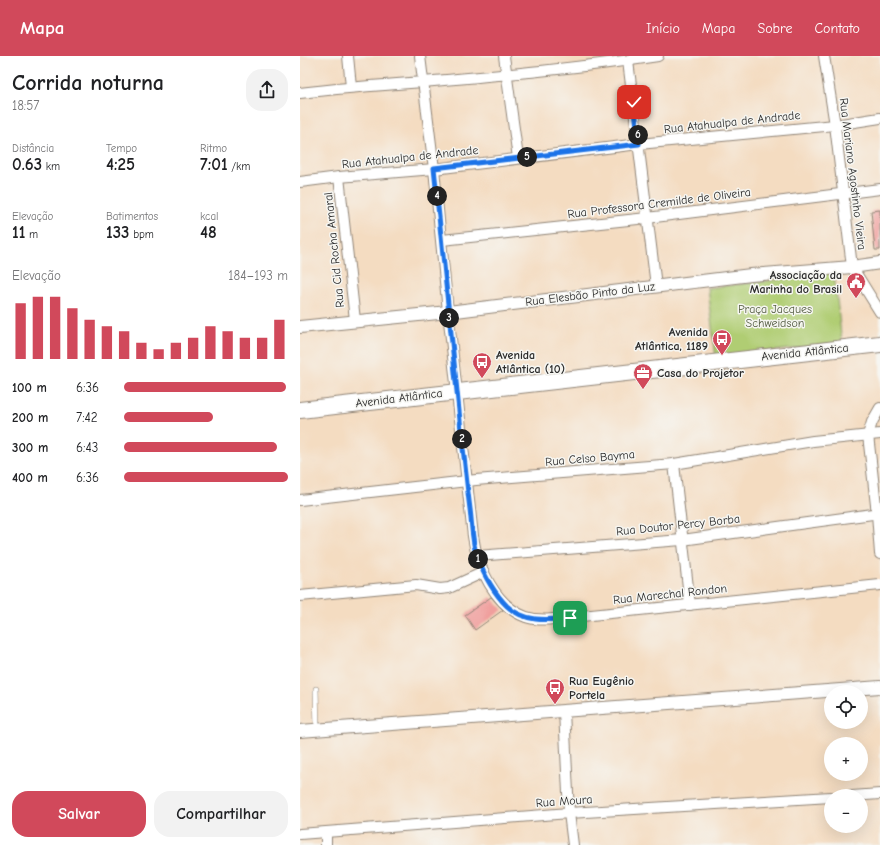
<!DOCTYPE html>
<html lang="pt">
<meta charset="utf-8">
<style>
:root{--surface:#fff;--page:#f2f2f2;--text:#202124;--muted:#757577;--accent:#d1495b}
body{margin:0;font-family:"Comic Neue",sans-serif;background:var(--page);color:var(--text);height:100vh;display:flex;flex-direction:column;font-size:15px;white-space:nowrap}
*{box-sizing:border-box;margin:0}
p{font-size:13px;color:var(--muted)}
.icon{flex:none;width:22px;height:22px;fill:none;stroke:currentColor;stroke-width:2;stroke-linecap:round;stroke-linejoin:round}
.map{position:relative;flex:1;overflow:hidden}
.drawer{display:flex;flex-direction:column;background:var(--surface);width:300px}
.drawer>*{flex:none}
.buttons{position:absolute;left:524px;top:629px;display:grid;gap:8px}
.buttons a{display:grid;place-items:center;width:44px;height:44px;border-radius:50%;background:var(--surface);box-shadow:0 4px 16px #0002;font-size:20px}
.pin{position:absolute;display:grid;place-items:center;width:34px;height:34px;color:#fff;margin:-17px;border-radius:8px;box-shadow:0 2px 6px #0006}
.km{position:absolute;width:20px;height:20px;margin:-10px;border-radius:50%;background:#222;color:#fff;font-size:11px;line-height:20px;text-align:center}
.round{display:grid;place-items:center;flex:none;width:42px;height:42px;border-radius:16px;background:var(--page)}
.overview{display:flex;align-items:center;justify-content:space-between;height:68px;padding:0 12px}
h1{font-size:22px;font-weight:800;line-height:30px}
.figures{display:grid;grid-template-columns:repeat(3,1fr);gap:6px;height:68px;padding:4px 12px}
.figures div{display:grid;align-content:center}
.figures b{font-size:17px;font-weight:800}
.figures small{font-size:11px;font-weight:400}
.figures p{font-size:11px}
.chart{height:112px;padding:8px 12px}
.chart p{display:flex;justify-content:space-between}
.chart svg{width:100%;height:72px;margin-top:4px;stroke:var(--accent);stroke-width:6}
.button{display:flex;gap:8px;margin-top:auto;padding:8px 12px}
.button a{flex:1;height:46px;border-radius:16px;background:var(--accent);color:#fff;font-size:16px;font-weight:800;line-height:46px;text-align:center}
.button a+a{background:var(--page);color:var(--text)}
ul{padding:0 12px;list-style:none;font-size:13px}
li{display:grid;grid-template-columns:64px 48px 1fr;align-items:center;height:30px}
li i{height:10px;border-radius:5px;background:var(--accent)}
header{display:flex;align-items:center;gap:24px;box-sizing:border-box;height:56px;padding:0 20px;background:var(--accent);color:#fff}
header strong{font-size:19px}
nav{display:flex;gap:22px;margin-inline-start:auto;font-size:14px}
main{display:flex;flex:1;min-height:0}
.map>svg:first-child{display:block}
</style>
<header>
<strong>Mapa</strong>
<nav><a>Início</a><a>Mapa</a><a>Sobre</a><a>Contato</a></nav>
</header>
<main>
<section class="drawer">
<div class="overview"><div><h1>Corrida noturna</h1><p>18:57</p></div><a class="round"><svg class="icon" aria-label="share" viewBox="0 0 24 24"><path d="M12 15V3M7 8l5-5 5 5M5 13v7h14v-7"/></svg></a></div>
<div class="figures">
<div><p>Distância</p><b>0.63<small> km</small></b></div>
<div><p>Tempo</p><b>4:25</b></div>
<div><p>Ritmo</p><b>7:01<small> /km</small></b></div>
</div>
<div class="figures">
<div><p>Elevação</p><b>11<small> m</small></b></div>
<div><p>Batimentos</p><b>133<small> bpm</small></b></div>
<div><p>kcal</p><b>48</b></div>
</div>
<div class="chart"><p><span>Elevação</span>184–193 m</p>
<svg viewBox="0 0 160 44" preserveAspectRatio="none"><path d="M5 44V10M15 44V6M25 44V6M35 44V13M45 44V20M55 44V24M65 44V27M75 44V34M85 44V38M95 44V34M105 44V31M115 44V24M125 44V27M135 44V31M145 44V31M155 44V20"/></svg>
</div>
<ul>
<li><b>100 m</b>6:36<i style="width:99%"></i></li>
<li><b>200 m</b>7:42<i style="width:54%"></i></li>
<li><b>300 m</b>6:43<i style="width:93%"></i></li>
<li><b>400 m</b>6:36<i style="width:100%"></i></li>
</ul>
<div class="button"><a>Salvar</a><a>Compartilhar</a></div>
</section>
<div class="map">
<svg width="580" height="789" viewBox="0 0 580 789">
<rect width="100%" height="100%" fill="#f6f6f2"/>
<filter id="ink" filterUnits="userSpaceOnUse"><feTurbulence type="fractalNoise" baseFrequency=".025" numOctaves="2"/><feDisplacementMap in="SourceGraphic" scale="8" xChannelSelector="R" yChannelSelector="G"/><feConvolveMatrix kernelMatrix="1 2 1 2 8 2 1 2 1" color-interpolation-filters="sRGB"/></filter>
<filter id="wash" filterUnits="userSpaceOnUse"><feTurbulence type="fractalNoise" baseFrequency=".012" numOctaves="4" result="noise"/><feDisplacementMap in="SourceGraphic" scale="16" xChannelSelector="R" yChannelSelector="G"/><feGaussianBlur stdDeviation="0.9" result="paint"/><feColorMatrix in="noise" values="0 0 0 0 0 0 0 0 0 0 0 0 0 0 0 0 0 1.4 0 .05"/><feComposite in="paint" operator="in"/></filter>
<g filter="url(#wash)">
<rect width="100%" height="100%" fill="#f4dcc1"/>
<polygon fill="#b0cd73" stroke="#6e7c4f" points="534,217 542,287 416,302 407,232"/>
<g id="blocks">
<g fill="#f09f9d">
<polygon points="580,154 580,194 575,194 571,155"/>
<polygon points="191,541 203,554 175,574 165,559"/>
</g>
</g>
</g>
<g filter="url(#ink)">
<use href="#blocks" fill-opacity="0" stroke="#908476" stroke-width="1"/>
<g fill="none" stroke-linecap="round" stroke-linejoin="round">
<defs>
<polyline id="service" points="16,633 17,673"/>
<g id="minor">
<polyline points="48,0 51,31"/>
<path d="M120 0 134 113 148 256 173 480C177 510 195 550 226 561 235 564 244 564 253 563L580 529"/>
<polyline points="204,0 218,102"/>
<polyline points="524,0 535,69 552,211 580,256"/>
<polyline points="328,5 356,230"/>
<path d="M0 37C41 32 82 29 123 26 202 19 280 12 358 0"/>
<polyline points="39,121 55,264"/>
<polyline points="0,126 39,121 134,113 339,88 535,69 580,62"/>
<polyline points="142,184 347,162 580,133"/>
<polyline points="580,352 572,366 568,379 577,458 580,498"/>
<polyline points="374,408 390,549"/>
<polyline points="0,444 176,424 374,408 513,385 580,378"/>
<polyline points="177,500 382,484 580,457"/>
<polyline points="0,540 116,529 140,533 149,532 184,516"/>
<polyline points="264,655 269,757 273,789"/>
<polyline points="552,740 580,738"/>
<polyline points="26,777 26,789"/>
<polyline points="0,778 269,757 531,741"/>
</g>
<g id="tertiary">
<polyline points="0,271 148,256 451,219 552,211 580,207"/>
<polyline points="0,675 580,631"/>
</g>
<polyline id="primary" points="0,354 580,288"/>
</defs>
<use href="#service" stroke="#908476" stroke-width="6"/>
<use href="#minor" stroke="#908476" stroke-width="12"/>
<use href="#tertiary" stroke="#908476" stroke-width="14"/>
<use href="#primary" stroke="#908476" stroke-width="18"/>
<use href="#service" stroke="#fff" stroke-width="5"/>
<use href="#minor" stroke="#fff" stroke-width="10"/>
<use href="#tertiary" stroke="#fff" stroke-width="12"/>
<use href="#primary" stroke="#fff" stroke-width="16"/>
</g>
</g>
<g fill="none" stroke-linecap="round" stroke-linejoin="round" filter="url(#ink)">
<defs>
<path id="route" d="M270 562C248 564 225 567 207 550 194 537 184 519 177 501 172 486 172 469 170 453 167 430 165 407 162 384 152 294 144 203 134 112L339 88 334 46"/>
</defs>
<use href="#route" stroke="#fff" stroke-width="8"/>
<use href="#route" stroke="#1a73e8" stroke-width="5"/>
</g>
<defs>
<symbol id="civic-pin" viewBox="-11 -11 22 30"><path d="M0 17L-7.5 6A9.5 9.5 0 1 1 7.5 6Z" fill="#d1495b" stroke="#f6f6f2"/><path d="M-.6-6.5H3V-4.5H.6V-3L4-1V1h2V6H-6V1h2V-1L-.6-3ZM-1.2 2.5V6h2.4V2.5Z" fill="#fff"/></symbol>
<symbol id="bus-pin" viewBox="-11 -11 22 30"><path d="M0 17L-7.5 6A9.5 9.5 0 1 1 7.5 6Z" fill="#d1495b" stroke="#f6f6f2"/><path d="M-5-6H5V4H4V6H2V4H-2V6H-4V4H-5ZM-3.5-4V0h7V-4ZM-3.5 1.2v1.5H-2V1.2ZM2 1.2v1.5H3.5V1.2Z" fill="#fff"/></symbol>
<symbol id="office-pin" viewBox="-11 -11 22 30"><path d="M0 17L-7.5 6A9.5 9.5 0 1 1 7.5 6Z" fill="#d1495b" stroke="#f6f6f2"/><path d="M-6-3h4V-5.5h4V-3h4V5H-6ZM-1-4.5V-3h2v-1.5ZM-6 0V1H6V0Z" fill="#fff"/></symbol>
</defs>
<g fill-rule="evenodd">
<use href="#civic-pin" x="545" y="215" width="22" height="30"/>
<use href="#bus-pin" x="411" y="272" width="22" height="30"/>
<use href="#bus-pin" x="171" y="295" width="22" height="30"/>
<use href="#office-pin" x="332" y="306" width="22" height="30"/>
<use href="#bus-pin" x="244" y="621" width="22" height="30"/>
</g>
<g text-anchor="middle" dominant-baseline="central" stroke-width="3" stroke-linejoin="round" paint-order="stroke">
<g font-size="12" fill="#2b2b2b" stroke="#f6f6f2">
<text transform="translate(432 66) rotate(-6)">Rua Atahualpa de Andrade</text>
<text transform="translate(110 101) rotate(-6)">Rua Atahualpa de Andrade</text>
<text transform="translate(553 118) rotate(83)">Rua Mariano Agostinho Vieira</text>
<text transform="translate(359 147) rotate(-7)">Rua Professora Cremilde de Oliveira</text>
<text transform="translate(34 194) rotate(-96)">Rua Cid Rocha Amaral</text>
<text transform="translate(290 238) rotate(-7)">Rua Elesbão Pinto da Luz</text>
<text transform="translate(505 296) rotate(-6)">Avenida Atlântica</text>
<text transform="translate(99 342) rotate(-7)">Avenida Atlântica</text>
<text transform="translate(290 402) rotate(-5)">Rua Celso Bayma</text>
<text transform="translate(378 469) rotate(-6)">Rua Doutor Percy Borba</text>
<text transform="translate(370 538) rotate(-6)">Rua Marechal Rondon</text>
<text transform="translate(264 745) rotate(-4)">Rua Moura</text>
</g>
<g font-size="12" font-weight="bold" fill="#2b2b2b" stroke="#f6f6f2" text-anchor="start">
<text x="542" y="219" text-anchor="end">Associação da<tspan x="542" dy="14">Marinha do Brasil</tspan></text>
<text x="408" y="276" text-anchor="end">Avenida<tspan x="408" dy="14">Atlântica, 1189</tspan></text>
<text x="196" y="299">Avenida<tspan x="196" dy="14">Atlântica (10)</tspan></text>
<text x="357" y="317">Casa do Projetor</text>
<text x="269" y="625">Rua Eugênio<tspan x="269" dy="14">Portela</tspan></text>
</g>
<g font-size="12" fill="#535c41" stroke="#f6f6f2">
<text x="475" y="253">Praça Jacques<tspan x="475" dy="14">Schweidson</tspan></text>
</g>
</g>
</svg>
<div class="buttons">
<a><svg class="icon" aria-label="locate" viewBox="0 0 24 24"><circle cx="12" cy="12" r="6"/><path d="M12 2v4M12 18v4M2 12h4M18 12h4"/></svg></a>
<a>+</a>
<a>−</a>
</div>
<div class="pin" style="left:270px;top:562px;background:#1e9e55"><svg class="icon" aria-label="arrive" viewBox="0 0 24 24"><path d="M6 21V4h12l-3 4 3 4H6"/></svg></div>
<div class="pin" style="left:334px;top:46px;background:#d93025"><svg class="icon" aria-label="check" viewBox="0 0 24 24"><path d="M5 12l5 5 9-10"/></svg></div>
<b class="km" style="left:178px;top:503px">1</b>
<b class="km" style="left:162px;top:383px">2</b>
<b class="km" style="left:149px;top:262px">3</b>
<b class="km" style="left:137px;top:140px">4</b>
<b class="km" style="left:227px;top:101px">5</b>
<b class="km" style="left:338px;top:79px">6</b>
</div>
</main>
